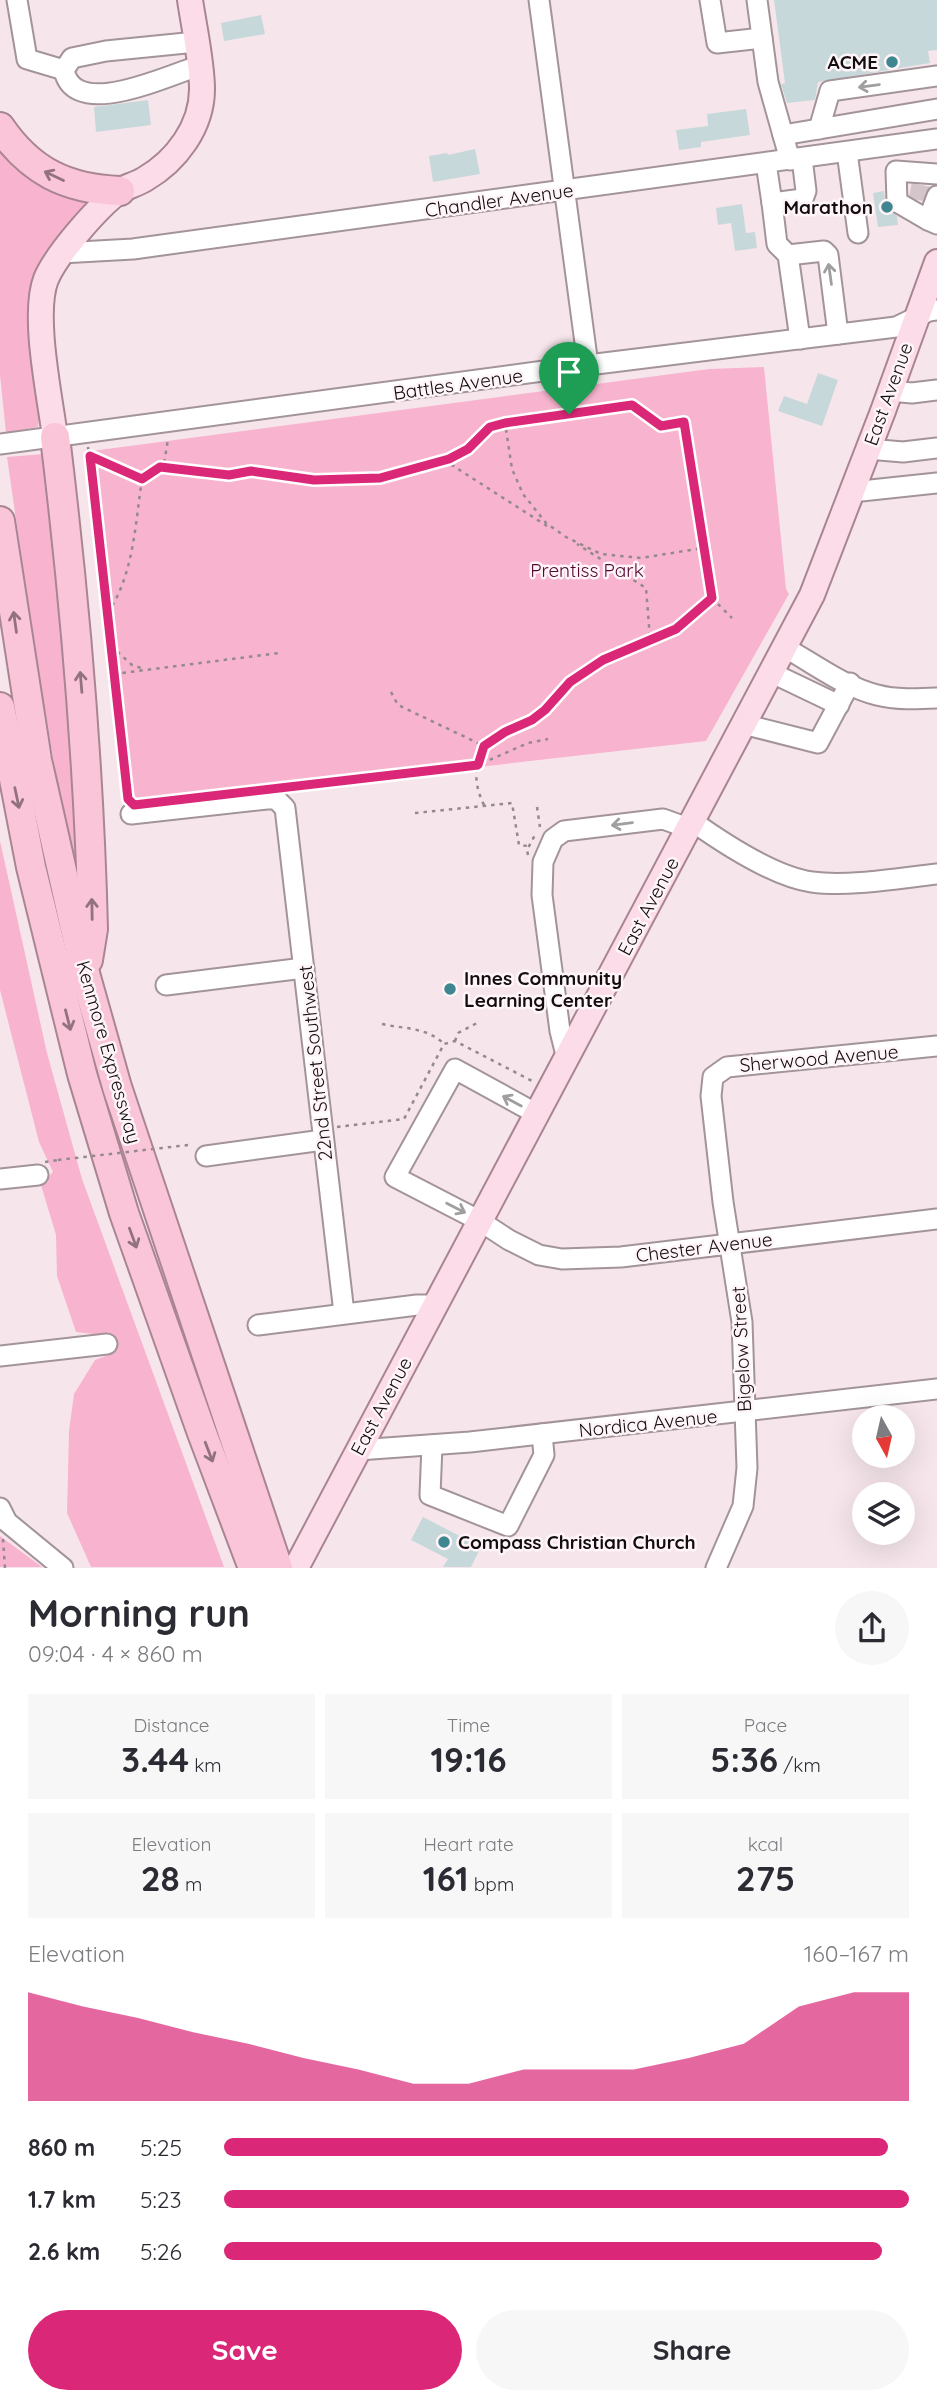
<!DOCTYPE html>
<meta charset="utf-8">
<style>
:root{--surface:#fff;--page:#f7f7f7;--text:#2b2b33;--muted:#7c7c81;--accent:#db2777}
body{margin:0;font-family:Quicksand,sans-serif;background:var(--page);color:var(--text);height:100vh;display:flex;flex-direction:column;font-size:26px;white-space:nowrap}
*{box-sizing:border-box;margin:0}
p{font-size:23px;color:var(--muted)}
.icon{flex:none;width:38px;height:38px;fill:none;stroke:currentColor;stroke-width:2;stroke-linecap:round;stroke-linejoin:round}
.map{position:relative;height:1568px;overflow:hidden}
.drawer{display:flex;flex-direction:column;background:var(--surface);flex:1}
.drawer>*{flex:none}
.needle{width:46px;rotate:172deg}
.tools{position:absolute;left:852px;top:1405px;display:grid;gap:14px}
.tools a{display:grid;place-items:center;width:63px;height:63px;border-radius:50%;background:var(--surface);box-shadow:0 7px 28px #0002;font-size:35px}
.pin{position:absolute;display:grid;place-items:center;width:60px;height:60px;color:#fff;margin:-72px -30px;border-radius:50% 50% 50% 0;rotate:-45deg;box-shadow:0 0 7px #0007}
.pin .icon{rotate:45deg}
.round{display:grid;place-items:center;flex:none;width:74px;height:74px;border-radius:37px;background:var(--page)}
.summary{display:flex;align-items:center;justify-content:space-between;height:119px;padding:0 28px}
h1{font-size:38px;font-weight:700;line-height:52px}
.figures{display:grid;grid-template-columns:repeat(3,1fr);gap:10px;height:119px;padding:7px 28px}
.figures div{display:grid;align-content:center;border-radius:0px;background:var(--page);text-align:center}
.figures b{font-size:35px;font-weight:700}
.figures small{font-size:19px;font-weight:400}
.figures p{font-size:19px}
.chart{height:196px;padding:14px 28px}
.chart p{display:flex;justify-content:space-between}
.chart svg{width:100%;height:126px;margin-top:7px;fill:var(--accent);opacity:.7}
.button{display:flex;gap:14px;margin-top:auto;padding:14px 28px}
.button a{flex:1;height:80px;border-radius:42px;background:var(--accent);color:#fff;font-size:28px;font-weight:700;line-height:80px;text-align:center}
.button a+a{background:var(--page);color:var(--text)}
ul{padding:0 28px;list-style:none;font-size:23px}
li{display:grid;grid-template-columns:112px 84px 1fr;align-items:center;height:52px}
li i{height:18px;border-radius:9px;background:var(--accent)}
.map>svg:first-child{display:block}
</style>
<div class="map">
<svg width="937" height="1568" viewBox="0 0 937 1568">
<rect width="100%" height="100%" fill="#f6e6eb"/>
<g fill="#f8b4ce">
<path d="M0 147C22 184 61 191 100 200L59 238 38 427 6 433 0 375Z"/>
<polygon points="764,367 786,589 789,594 706,741 198,799 129,804 84,452 709,369"/>
<path d="M44 454 57 552 84 913C50 762 29 610 7 457Z"/>
<polygon points="0,841 47,1053 82,1179 224,1567 91,1567 67,1513 69,1431 74,1394 95,1360 114,1353 110,1336 76,1332 57,1276 56,1235 41,1185 53,1172 39,1142 0,990"/>
<polygon points="0,1536 42,1567 0,1567"/>
</g>
<g fill="#c7d8db">
<polygon points="774,0 937,0 937,50 928,51 930,63 818,82 815,100 787,103 781,84 785,83"/>
<polygon points="261,15 265,34 224,41 221,23"/>
<polygon points="148,100 151,125 96,132 94,107"/>
<polygon points="746,109 750,135 701,142 701,147 679,150 676,130 708,126 707,114"/>
<polygon points="475,149 480,174 433,182 429,156 447,153 448,155"/>
<polygon points="884,191 886,208 897,216 898,225 878,227 873,193"/>
<polygon points="742,204 746,233 755,232 757,248 735,251 731,223 718,225 716,208"/>
<polygon points="818,373 838,380 822,426 778,411 784,396 807,404"/>
<polygon points="423,1517 481,1547 471,1567 443,1567 448,1559 411,1540"/>
</g>
<g fill="none" stroke-linecap="round" stroke-linejoin="round">
<polyline stroke="#d4c5ca" stroke-width="19" stroke-dasharray="19 10" stroke-linecap="butt" points="918,200 921,185"/>
<defs>
<g id="minor">
<polyline points="17,0 27,59 64,70"/>
<polyline points="539,0 588,365"/>
<polyline points="710,0 717,43 762,38"/>
<polyline points="757,0 768,82 790,160"/>
<path d="M196 42 106 51 72 58 64 70C74 122 170 74 199 66"/>
<polyline points="819,129 830,91 937,76"/>
<polyline points="783,135 937,109"/>
<polyline points="847,152 858,233"/>
<polyline points="766,163 772,203 803,199 806,191 802,158"/>
<polyline points="937,196 928,220 937,224"/>
<polyline points="772,203 777,244 788,255 800,339"/>
<polyline points="928,220 897,202 896,171 937,174"/>
<polyline points="61,253 133,249 937,139"/>
<polyline points="788,255 824,251 828,255 838,334"/>
<polyline points="890,391 912,393 937,390"/>
<polyline points="0,444 588,365 896,327 929,311 937,310"/>
<polyline points="868,449 903,452 937,448"/>
<polyline points="852,492 937,483"/>
<path d="M784 647C813 663 844 687 877 695 896 700 917 699 937 698"/>
<polyline points="770,672 839,705"/>
<polyline points="743,724 818,743 850,683"/>
<polyline points="131,814 267,799 276,799 285,808 344,1313"/>
<path d="M692 821C723 843 775 877 812 882 849 887 900 878 937 874"/>
<polyline points="166,985 304,968"/>
<polyline points="567,1059 560,1031 542,895 543,862 553,839 564,831 663,819 688,828"/>
<polyline points="537,1114 455,1069 395,1177 480,1221 509,1240 539,1255 562,1259 621,1257 937,1219"/>
<polyline points="206,1156 323,1140"/>
<polyline points="0,1179 38,1175"/>
<polyline points="258,1325 417,1305 435,1305"/>
<polyline points="0,1356 107,1344"/>
<polyline points="432,1445 430,1495 508,1526 544,1455 542,1434"/>
<polyline points="358,1450 470,1442 937,1389"/>
<polyline points="0,1508 7,1522 63,1568"/>
<polyline points="716,1568 743,1506 747,1468 742,1322 723,1202 711,1096 713,1077 727,1067 937,1046"/>
</g>
<g id="major">
<path d="M55 437C50 397 32 315 46 279 56 255 99 205 121 190 128 186 137 184 145 179 176 161 202 127 202 89 202 63 194 27 190 0"/>
<polyline points="296,1568 812,595 883,411 937,262"/>
</g>
<g id="highway">
<path d="M0 127C30 171 66 189 120 191"/>
<path d="M55 437C75 601 89 764 93 929L88 960"/>
<polyline points="0,521 37,760 86,977 117,1087 278,1568"/>
<polyline points="0,707 31,867 82,1074 124,1213 202,1433 253,1568"/>
</g>
</defs>
<use href="#minor" stroke="#a39499" stroke-width="23"/>
<use href="#major" stroke="#a98592" stroke-width="28"/>
<use href="#highway" stroke="#a98592" stroke-width="32"/>
<g stroke="#94898d" stroke-width="2.5" stroke-dasharray="3.5 5" stroke-linecap="butt">
<polyline points="88,447 128,799"/>
<polyline points="90,456 142,479 164,464 168,439"/>
<polyline points="444,460 547,526"/>
<polyline points="160,467 229,475 251,471 314,480 380,478 449,459 468,449 490,427 505,423 633,405 661,426 684,422 703,548 641,558 601,554 566,537 546,523 523,494 512,469 505,423"/>
<polyline points="712,598 732,618"/>
<path d="M108 613C134 573 135 525 142 479"/>
<polyline points="650,638 676,629 712,598 703,548"/>
<polyline points="111,646 132,665 141,668"/>
<polyline points="114,674 279,653"/>
<polyline points="391,692 398,705 484,746"/>
<polyline points="288,787 478,765 528,743 548,739"/>
<path d="M484 805C475 787 473 768 483 749 492 732 518 729 533 719 548 710 557 693 571 682 594 662 623 650 650 638L646 588 577 544"/>
<polyline points="537,807 540,827"/>
<polyline points="415,813 512,803 519,845 528,846"/>
<polyline points="528,855 527,850 536,833"/>
<path d="M382 1024C404 1029 427 1027 444 1044"/>
<polyline points="455,1041 458,1033 479,1022"/>
<polyline points="337,1127 404,1119 444,1044 455,1041 534,1082"/>
<polyline points="45,1162 58,1160"/>
<polyline points="3,1539 5,1568"/>
</g>
<use href="#minor" stroke="#fff" stroke-width="19"/>
<use href="#major" stroke="#fcdce8" stroke-width="24"/>
<use href="#highway" stroke="#fac5d9" stroke-width="28"/>
<polyline stroke="#94898d" stroke-width="2.5" stroke-dasharray="3.5 5" stroke-linecap="butt" points="58,1160 188,1145"/>
</g>
<defs><path id="oneway-shaft" d="M-6 0H5M1.5-3L5.5 0L1.5 3" fill="none" stroke-width="1.6" stroke-linecap="round" stroke-linejoin="round" transform="scale(1.75)"/></defs>
<g stroke="#a09e9f">
<use href="#oneway-shaft" transform="translate(869 86) rotate(172)"/>
<use href="#oneway-shaft" transform="translate(830 274) rotate(-98)"/>
<use href="#oneway-shaft" transform="translate(622 824) rotate(173)"/>
<use href="#oneway-shaft" transform="translate(512 1101) rotate(-152)"/>
<use href="#oneway-shaft" transform="translate(456 1208) rotate(27)"/>
</g>
<g stroke="#92727e">
<use href="#oneway-shaft" transform="translate(54 176) rotate(-155)"/>
<use href="#oneway-shaft" transform="translate(15 622) rotate(-98)"/>
<use href="#oneway-shaft" transform="translate(81 682) rotate(-95)"/>
<use href="#oneway-shaft" transform="translate(17 798) rotate(78)"/>
<use href="#oneway-shaft" transform="translate(92 909) rotate(-91)"/>
<use href="#oneway-shaft" transform="translate(68 1020) rotate(76)"/>
<use href="#oneway-shaft" transform="translate(133 1238) rotate(70)"/>
<use href="#oneway-shaft" transform="translate(209 1452) rotate(69)"/>
</g>
<g fill="none" stroke-linecap="round" stroke-linejoin="round">
<defs>
<polygon id="route" points="632,405 661,426 684,422 712,598 676,629 603,660 570,682 545,710 532,720 505,732 484,746 478,765 134,805 128,799 90,456 142,479 160,467 229,475 251,471 314,480 380,478 449,459 468,449 490,427 505,423"/>
</defs>
<use href="#route" stroke="#fff" stroke-width="14"/>
<use href="#route" stroke="#db2777" stroke-width="9"/>
</g>
<g fill="#3f8690" stroke="#fff5f8" stroke-width="2.5">
<circle cx="892" cy="62" r="7"/>
<circle cx="887" cy="207" r="7"/>
<circle cx="450" cy="989" r="7"/>
<circle cx="444" cy="1542" r="7"/>
</g>
<g text-anchor="middle" dominant-baseline="central" stroke-width="5" stroke-linejoin="round" paint-order="stroke">
<g font-size="19" font-weight="bold" fill="#120d0f" stroke="#fff5f8" text-anchor="end">
<text x="878" y="62">ACME</text>
<text x="873" y="207">Marathon</text>
<text x="464" y="978" text-anchor="start">Innes Community<tspan x="464" dy="22">Learning Center</tspan></text>
<text x="458" y="1542" text-anchor="start">Compass Christian Church</text>
</g>
<g font-size="19" fill="#120d0f" stroke="#fff5f8">
<text transform="translate(499 200) rotate(-8)">Chandler Avenue</text>
<text transform="translate(458 384) rotate(-8)">Battles Avenue</text>
<text transform="translate(888 394) rotate(-70)">East Avenue</text>
<text transform="translate(648 906) rotate(-62)">East Avenue</text>
<text transform="translate(109 1052) rotate(74)">Kenmore Expressway</text>
<text transform="translate(819 1058) rotate(-5)">Sherwood Avenue</text>
<text transform="translate(315 1063) rotate(-96)">22nd Street Southwest</text>
<text transform="translate(704 1247) rotate(-7)">Chester Avenue</text>
<text transform="translate(741 1349) rotate(-93)">Bigelow Street</text>
<text transform="translate(381 1406) rotate(-62)">East Avenue</text>
<text transform="translate(648 1423) rotate(-6)">Nordica Avenue</text>
</g>
<g font-size="19" fill="#530630" stroke="#fff5f8">
<text x="587" y="570">Prentiss Park</text>
</g>
</g>
</svg>
<div class="tools">
<a><svg class="needle" viewBox="-14 -14 28 28"><path d="M0-13l5 13h-10z" fill="#e53935"/><path d="M0 13l5-13h-10z" fill="#7c7c81"/></svg></a>
<a><svg class="icon" aria-label="layers" viewBox="0 0 24 24"><path d="M12 4l9 5-9 5-9-5zM3 14l9 5 9-5"/></svg></a>
</div>
<div class="pin" style="left:569px;top:414px;background:#1e9e55"><svg class="icon" aria-label="arrive" viewBox="0 0 24 24"><path d="M6 21V4h12l-3 4 3 4H6"/></svg></div>
</div>
<section class="drawer">
<div class="summary"><div><h1>Morning run</h1><p>09:04 · 4 × 860 m</p></div><a class="round"><svg class="icon" aria-label="share" viewBox="0 0 24 24"><path d="M12 15V3M7 8l5-5 5 5M5 13v7h14v-7"/></svg></a></div>
<div class="figures">
<div><p>Distance</p><b>3.44<small> km</small></b></div>
<div><p>Time</p><b>19:16</b></div>
<div><p>Pace</p><b>5:36<small> /km</small></b></div>
</div>
<div class="figures">
<div><p>Elevation</p><b>28<small> m</small></b></div>
<div><p>Heart rate</p><b>161<small> bpm</small></b></div>
<div><p>kcal</p><b>275</b></div>
</div>
<div class="chart"><p><span>Elevation</span>160–167 m</p>
<svg viewBox="0 0 160 44" preserveAspectRatio="none"><path d="M0 44V6L10 11L20 15L30 20L40 24L50 29L60 33L70 38L80 38L90 33L100 33L110 33L120 29L130 24L140 11L150 6L160 6V44z"/></svg>
</div>
<ul>
<li><b>860 m</b>5:25<i style="width:97%"></i></li>
<li><b>1.7 km</b>5:23<i style="width:100%"></i></li>
<li><b>2.6 km</b>5:26<i style="width:96%"></i></li>
</ul>
<div class="button"><a>Save</a><a>Share</a></div>
</section>
